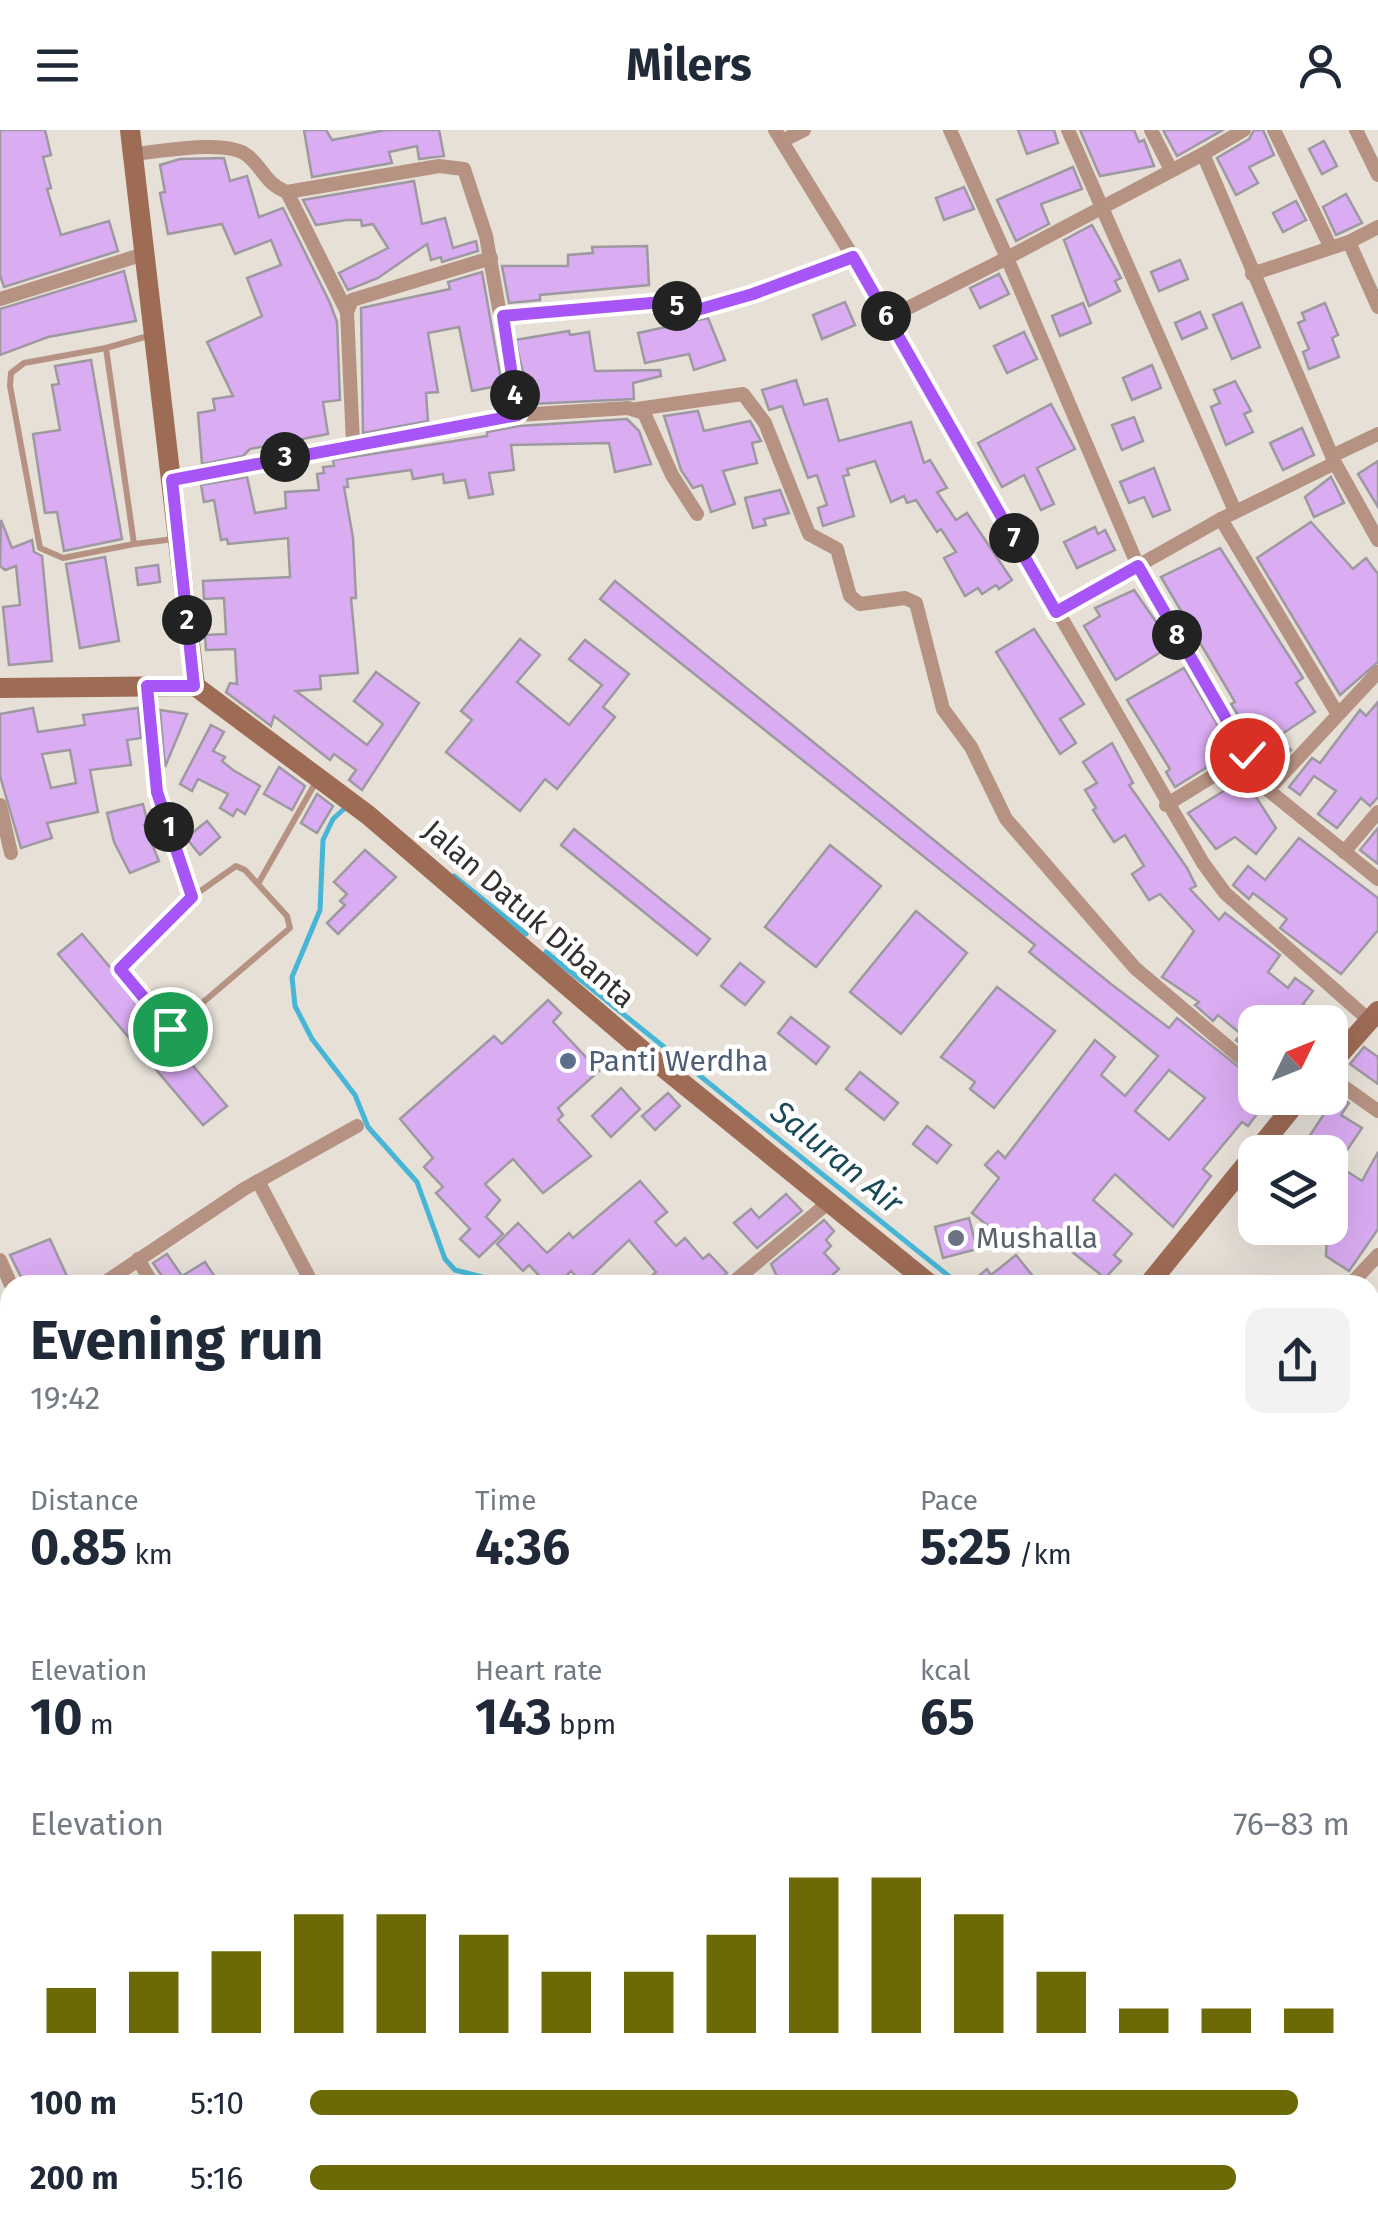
<!DOCTYPE html>
<meta charset="utf-8">
<style>
:root{--surface:#fff;--page:#f2f2f3;--text:#1f2937;--muted:#747a83;--accent:#6c6a07}
body{margin:0;font-family:"Fira Sans",sans-serif;background:var(--page);color:var(--text);height:100vh;display:flex;flex-direction:column;font-size:38px;white-space:nowrap}
*{box-sizing:border-box;margin:0}
p{font-size:32px;color:var(--muted)}
.icon{flex:none;width:55px;height:55px;fill:none;stroke:currentColor;stroke-width:2;stroke-linecap:round;stroke-linejoin:round}
.map{position:relative;flex:1;overflow:hidden}
.sheet{position:absolute;left:0px;top:1145px;width:1380px;height:960px;display:flex;flex-direction:column;background:var(--surface);border-radius:30px 30px 0 0;box-shadow:0 10px 40px #0002}
.sheet>*{flex:none}
.needle{width:65px;rotate:47deg}
.tools{position:absolute;left:1238px;top:875px;display:grid;gap:20px}
.tools a{display:grid;place-items:center;width:110px;height:110px;border-radius:20px;background:var(--surface);box-shadow:0 10px 40px #0002;font-size:50px}
.pin{position:absolute;display:grid;place-items:center;width:85px;height:85px;color:#fff;margin:-42px;border:5px solid #fff;border-radius:50%;box-shadow:0 2px 10px #0007}
.km{position:absolute;width:50px;height:50px;margin:-25px;border-radius:50%;background:#222;color:#fff;font-size:28px;line-height:50px;text-align:center}
.round{display:grid;place-items:center;flex:none;width:105px;height:105px;border-radius:20px;background:var(--page)}
.headline{display:flex;align-items:center;justify-content:space-between;height:170px;padding:0 30px}
h1{font-size:55px;font-weight:700;line-height:75px}
.figures{display:grid;grid-template-columns:repeat(3,1fr);gap:15px;height:170px;padding:10px 30px}
.figures div{display:grid;align-content:center}
.figures b{font-size:50px;font-weight:700}
.figures small{font-size:28px;font-weight:400}
.figures p{font-size:28px}
.chart{height:280px;padding:20px 30px}
.chart p{display:flex;justify-content:space-between}
.chart svg{width:100%;height:180px;margin-top:10px;stroke:var(--accent);stroke-width:6}
ul{padding:0 30px;list-style:none;font-size:32px}
li{display:grid;grid-template-columns:160px 120px 1fr;align-items:center;height:75px}
li i{height:25px;border-radius:12px;background:var(--accent)}
header{display:flex;justify-content:space-between;align-items:center;height:130px;padding:0 30px;background:var(--surface);font-size:45px;font-weight:700}
.map>svg:first-child{display:block}
</style>
<header><svg class="icon" aria-label="menu" viewBox="0 0 24 24"><path d="M4 6h16M4 12h16M4 18h16"/></svg>Milers<svg class="icon" aria-label="person" viewBox="0 0 24 24"><circle cx="12" cy="8" r="4"/><path d="M4 21q1-7 8-7t8 7"/></svg></header>
<div class="map">
<svg width="1378" height="2105" viewBox="0 0 1378 2105">
<rect width="100%" height="100%" fill="#e6e0d7"/>
<g fill="none" stroke-linecap="round" stroke-linejoin="round">
<g stroke="#47b5d5" stroke-width="5">
<polyline points="346,677 333,689 323,710 320,780 292,847 295,876 312,909 355,965 368,997 417,1052 445,1129 455,1140 514,1155"/>
<polyline points="454,746 526,804"/>
<polyline points="546,822 960,1155"/>
<polyline points="1368,2095 1378,2105"/>
</g>
<g stroke="#47b5d5" stroke-width="30">
<polyline points="0,1788 10,1815"/>
<polyline points="84,2095 87,2105"/>
</g>
</g>
<g fill="#daacf2" stroke="#9e99a1" stroke-width="2.5" fill-rule="evenodd">
<polygon points="0,0 45,0 51,25 43,27 51,58 47,59 61,105 109,91 118,121 4,157 0,145"/>
<polygon points="304,0 326,0 332,10 386,0 439,0 444,26 419,29 417,16 389,22 392,33 312,47"/>
<polygon points="1018,0 1054,0 1058,13 1027,24"/>
<polygon points="1080,0 1134,0 1139,12 1144,10 1154,36 1100,46"/>
<polygon points="1163,0 1223,0 1177,26"/>
<polygon points="1254,0 1263,0 1274,25 1249,37 1258,53 1236,65 1217,28 1249,9"/>
<polygon points="1324,11 1337,36 1322,44 1309,19"/>
<polygon points="224,28 230,51 247,46 259,87 283,78 330,173 337,192 340,270 323,272 328,304 250,319 243,326 202,334 198,283 215,280 213,269 233,266 207,212 262,186 247,148 281,135 271,110 235,124 222,94 168,104 160,63 165,62 160,35 180,29"/>
<polygon points="1073,37 1082,59 1041,74 1049,94 1016,111 997,70"/>
<polygon points="414,51 422,94 445,88 453,118 476,111 478,121 442,132 441,127 431,130 427,114 378,148 348,160 339,143 388,118 373,94 362,96 361,90 346,90 316,95 303,70"/>
<polygon points="964,57 974,79 944,90 936,68"/>
<polygon points="1346,64 1362,93 1336,105 1323,77"/>
<polygon points="1296,71 1306,90 1283,102 1273,83"/>
<polygon points="1092,95 1121,148 1115,151 1120,161 1089,176 1064,110"/>
<polygon points="647,116 649,155 540,165 540,170 509,173 502,136 568,136 568,125 593,123 592,117"/>
<polygon points="1180,130 1188,149 1159,161 1151,142"/>
<polygon points="124,141 136,191 48,207 0,225 0,179"/>
<polygon points="482,142 502,255 472,261 459,197 428,203 438,262 426,263 428,291 363,303 361,178 450,159 448,152"/>
<polygon points="999,144 1009,164 980,178 970,158"/>
<polygon points="845,172 855,195 822,209 813,185"/>
<polygon points="1083,173 1091,193 1060,206 1052,186"/>
<polygon points="1242,173 1260,217 1232,229 1213,185"/>
<polygon points="1325,173 1338,205 1332,208 1339,227 1309,239 1303,222 1309,219 1298,193 1305,190 1302,183"/>
<polygon points="1200,182 1207,198 1182,209 1175,193"/>
<polygon points="708,188 725,230 694,240 689,224 645,233 638,203"/>
<polygon points="569,201 570,205 589,202 595,241 660,240 661,246 633,253 634,269 531,274 515,210"/>
<polygon points="1024,202 1037,229 1007,243 994,216"/>
<polygon points="91,230 122,409 64,421 57,382 45,383 33,304 60,300 52,255 59,254 55,236"/>
<polygon points="1152,235 1161,258 1132,270 1123,248"/>
<polygon points="796,250 804,275 827,269 839,311 911,292 924,333 930,330 947,358 937,362 956,390 967,383 1012,450 999,459 996,455 982,464 978,458 965,466 944,428 956,422 941,399 937,402 916,370 907,373 904,366 891,372 875,331 847,339 849,345 843,346 854,386 823,396 818,378 827,375 817,345 808,348 782,276 769,280 762,260"/>
<polygon points="1235,251 1251,281 1244,284 1253,302 1226,315 1211,277 1220,273 1214,260"/>
<polygon points="1051,274 1075,319 1037,338 1054,374 1041,380 1024,345 1002,357 978,313"/>
<polygon points="698,281 704,301 750,291 761,311 752,313 757,333 723,341 735,374 711,382 702,355 693,358 681,340 664,286"/>
<polygon points="1134,287 1143,311 1122,320 1112,295"/>
<polygon points="627,289 639,301 651,334 615,342 609,313 511,315 514,340 489,343 493,364 469,368 465,350 444,353 443,344 413,349 411,340 347,349 348,357 344,357 353,408 356,468 351,468 358,543 320,546 321,559 296,561 367,615 383,594 354,571 376,542 419,573 362,660 349,650 356,640 334,624 330,630 274,586 271,596 226,562 230,553 237,554 235,519 206,520 205,505 226,504 224,468 204,469 203,451 290,447 288,408 228,414 227,409 221,410 214,370 204,372 201,355 247,347 255,383 286,378 285,362 319,360 317,344 324,343 323,337 334,336 333,330 487,306 487,302 519,296"/>
<polygon points="1302,298 1314,325 1283,340 1270,313"/>
<polygon points="1378,331 1378,377 1358,344"/>
<polygon points="1154,338 1170,380 1153,387 1144,367 1129,373 1120,352"/>
<polygon points="1331,347 1344,373 1314,387 1305,367"/>
<polygon points="780,360 789,383 764,389 766,395 753,398 745,368"/>
<polygon points="1,390 12,418 32,410 34,422 42,426 52,531 9,535 3,477 20,475 16,436 5,440 0,436"/>
<polygon points="1311,392 1353,439 1366,428 1378,444 1378,532 1340,565 1257,428"/>
<polygon points="1095,397 1098,404 1105,400 1115,420 1077,438 1064,412"/>
<polygon points="1220,418 1303,548 1296,553 1315,582 1279,606 1291,620 1271,636 1231,574 1235,572 1161,447"/>
<polygon points="105,427 119,511 80,518 66,434"/>
<polygon points="158,435 160,452 138,455 136,438"/>
<path d="M615 451 1111 854 1169 898 1177 888 1182 892 1255 950V968H1264L1253 981 1257 984 1248 996 1242 992 1203 1039 1211 1046 1173 1097 1115 1044 1093 1070 1132 1104 1114 1125 1121 1131 1105 1148 1043 1099 1007 1111 972 1083 999 1048 985 1035 998 1021 1005 1028 1095 910 1115 927 1101 945 1125 966 1158 926 1029 822 1035 815 600 469ZM1169 940 1205 968 1169 1010 1135 981Z"/>
<polygon points="1134,460 1172,515 1116,550 1084,496 1100,486 1095,478"/>
<polygon points="1034,499 1084,574 1060,589 1076,613 1060,624 996,522"/>
<polygon points="520,509 540,525 517,552 569,595 602,555 569,529 585,510 629,544 603,577 615,587 557,659 545,649 520,681 446,622 472,590 461,581"/>
<polygon points="1184,538 1233,621 1175,657 1166,642 1170,639 1127,570"/>
<polygon points="1378,572 1378,667 1370,676 1361,668 1337,698 1318,684 1336,661 1314,646 1300,665 1289,657 1312,628 1320,633 1360,580 1366,586"/>
<path d="M33 578 38 602 85 595 83 585 138 578 141 608 127 610 131 635 90 640 98 682 47 693 52 708 21 718 0 646V584ZM70 620 76 653 51 658 42 624Z"/>
<polygon points="160,580 187,584 165,637"/>
<polygon points="211,595 224,602 213,621 225,627 222,631 233,640 260,656 245,684 237,679 233,686 220,678 228,664 198,649 192,661 180,654"/>
<polygon points="1112,613 1133,653 1129,655 1187,738 1196,756 1190,759 1219,790 1225,783 1280,825 1268,842 1288,858 1295,848 1313,861 1303,874 1323,892 1255,892 1255,926 1236,910 1241,904 1218,885 1213,891 1195,875 1199,872 1162,847 1194,801 1160,764 1149,770 1132,744 1144,736 1125,705 1114,712 1093,680 1096,678 1085,660 1097,653 1083,632"/>
<polygon points="279,637 305,656 292,680 264,664"/>
<polygon points="1240,651 1247,664 1252,661 1276,698 1256,724 1235,707 1216,719 1188,683"/>
<polygon points="317,664 333,676 317,703 301,693"/>
<polygon points="143,674 148,694 144,695 159,731 130,743 114,712 107,683"/>
<polygon points="207,691 220,707 200,725 186,708"/>
<polygon points="1378,698 1378,734 1360,720"/>
<polygon points="574,699 710,809 697,825 561,715"/>
<polygon points="1299,708 1378,768 1378,800 1341,844 1280,798 1287,789 1253,763 1249,769 1233,755 1248,736 1265,750"/>
<polygon points="830,715 881,756 816,837 765,797"/>
<polygon points="365,720 396,747 338,804 327,793 345,775 340,771 347,764 334,752"/>
<polygon points="916,781 967,823 901,904 850,862"/>
<polygon points="82,804 227,976 203,995 58,824"/>
<polygon points="740,833 764,852 745,875 721,856"/>
<polygon points="997,857 1055,901 994,978 970,959 975,952 941,927"/>
<polygon points="548,870 561,883 553,892 599,941 558,978 563,985 558,990 591,1026 543,1063 513,1029 485,1054 500,1070 486,1087 503,1104 479,1127 460,1109 470,1099 436,1063 443,1057 424,1037 433,1028 400,989 494,906 502,914"/>
<polygon points="791,887 829,917 816,934 778,903"/>
<polygon points="1364,917 1378,927 1378,954 1350,934"/>
<polygon points="860,942 898,973 884,990 846,959"/>
<polygon points="621,958 640,979 611,1007 592,986"/>
<polygon points="1330,960 1349,973 1341,985 1362,998 1337,1035 1362,1051 1378,1022 1378,1099 1349,1141 1326,1126 1330,1022 1299,1022 1330,975"/>
<polygon points="668,963 680,976 655,1000 642,986"/>
<polygon points="927,996 951,1015 937,1033 913,1014"/>
<polygon points="640,1051 667,1082 655,1092 676,1116 685,1108 703,1129 709,1124 727,1143 713,1155 643,1155 656,1142 629,1110 583,1154 571,1141 557,1155 548,1155 529,1135 523,1141 497,1114 518,1093 547,1123 569,1103 573,1108"/>
<polygon points="786,1064 802,1081 757,1118 734,1093 751,1079 759,1088"/>
<polygon points="969,1088 977,1119 943,1128 935,1097"/>
<polygon points="824,1090 834,1101 826,1110 831,1116 824,1123 839,1139 822,1155 781,1155 771,1134"/>
<polygon points="50,1109 71,1155 25,1155 10,1125"/>
<polygon points="167,1124 182,1146 205,1132 217,1150 210,1155 168,1155 153,1133"/>
<polygon points="1016,1125 1040,1155 968,1155 987,1139 991,1145"/>
</g>
<g fill="none" stroke-linecap="round" stroke-linejoin="round">
<g stroke="#b69283" stroke-width="6">
<polyline points="148,206 106,218 134,414 174,409"/>
<polyline points="106,218 24,233 11,243 10,256 40,418 63,428 134,414"/>
<polygon points="236,736 245,740 287,786 290,798 173,898 166,898 121,844 121,837 192,767"/>
<polyline points="258,754 317,650"/>
</g>
<g stroke="#b69283" stroke-width="14">
<polyline points="775,0 853,127 1203,733 1225,763 1369,890"/>
<polyline points="1068,0 1235,381"/>
<polyline points="1151,0 1171,40"/>
<polyline points="1244,0 1203,24 1335,333"/>
<polyline points="1274,0 1330,116"/>
<polyline points="1356,0 1378,45"/>
<polyline points="782,11 804,0"/>
<path d="M132 24C159 22 228 8 248 26 264 39 265 54 287 62L439 36 464 39 486 106 518 285"/>
<polyline points="1203,24 1007,128 1138,436 1268,660 1378,749"/>
<polyline points="287,62 347,182"/>
<polyline points="1349,112 1378,177"/>
<polyline points="1252,144 1349,112 1378,97"/>
<polyline points="0,169 144,124"/>
<polyline points="503,187 673,171 683,184 753,164 853,127"/>
<polyline points="888,188 1007,128 950,0"/>
<polyline points="637,279 743,264 765,293 809,404 837,419 850,466 860,474 905,468 916,473 943,579 971,617 1006,689 1135,838 1255,940"/>
<polyline points="353,313 347,182 352,170 491,128"/>
<polyline points="1332,326 1378,304"/>
<polyline points="172,350 518,285 628,278 644,283 672,345 697,384"/>
<polyline points="1221,389 1337,583"/>
<polyline points="1056,482 1221,389 1335,333 1378,410"/>
<polyline points="147,557 157,662 192,767"/>
<polyline points="1268,660 1378,542"/>
<polyline points="0,675 11,723"/>
<polyline points="1166,675 1247,625"/>
<polyline points="1344,722 1378,682"/>
<polyline points="1330,947 1378,981"/>
<polyline points="258,1051 313,1155"/>
<polyline points="138,1129 153,1155"/>
<polyline points="0,1130 11,1155"/>
<polyline points="101,1155 244,1059 357,996"/>
<polyline points="730,1155 829,1072"/>
<polyline points="1350,1155 1378,1125"/>
<polyline points="0,1217 10,1214"/>
<polyline points="0,1280 10,1276"/>
<polyline points="0,1464 10,1460"/>
<polyline points="0,1615 10,1608"/>
<polyline points="0,1664 10,1682"/>
<polyline points="0,2093 10,2089"/>
<polyline points="135,2095 138,2105"/>
<polyline points="386,2105 386,2095"/>
</g>
<g stroke="#9e6b55" stroke-width="20">
<polyline points="130,0 195,556"/>
<polyline points="0,558 195,556 368,685 649,926 931,1155"/>
<polyline points="1330,935 1378,881"/>
<polyline points="1148,1155 1300,968"/>
<polyline points="1370,1518 1378,1525"/>
</g>
</g>
<g fill="none" stroke-linecap="round" stroke-linejoin="round">
<defs>
<polyline id="route" points="170,899 120,839 192,767 157,662 147,556 194,556 172,350 518,285 503,186 674,171 683,184 753,164 853,127 1056,482 1138,436 1247,625"/>
</defs>
<use href="#route" stroke="#fff" stroke-width="20"/>
<use href="#route" stroke="#a855f7" stroke-width="12"/>
</g>
<circle fill="#5c6f8a" stroke="#fff" stroke-width="4" cx="568" cy="931" r="10"/>
<circle fill="#6b7280" stroke="#fff" stroke-width="4" cx="956" cy="1108" r="10"/>
<g text-anchor="middle" dominant-baseline="central" stroke-width="9" stroke-linejoin="round" paint-order="stroke">
<g font-size="30" fill="#33302d" stroke="#fff">
<text transform="translate(529 784) rotate(41)">Jalan Datuk Dibanta</text>
</g>
<g font-size="30" fill="#4e5e75" stroke="#fff" text-anchor="start">
<text x="588" y="931">Panti Werdha</text>
</g>
<g font-size="30" fill="#5b616d" stroke="#fff" text-anchor="start">
<text x="976" y="1108">Mushalla</text>
</g>
<g font-size="32" font-style="italic" fill="#1a4957" stroke="#fff">
<text transform="translate(837 1027) rotate(39)">Saluran Air</text>
</g>
</g>
</svg>
<div class="tools">
<a><svg class="needle" viewBox="-14 -14 28 28"><path d="M0-13l5 13h-10z" fill="#e53935"/><path d="M0 13l5-13h-10z" fill="#747a83"/></svg></a>
<a><svg class="icon" aria-label="layers" viewBox="0 0 24 24"><path d="M12 4l9 5-9 5-9-5zM3 14l9 5 9-5"/></svg></a>
</div>
<div class="pin" style="left:170px;top:899px;background:#1e9e55"><svg class="icon" aria-label="arrive" viewBox="0 0 24 24"><path d="M6 21V4h12l-3 4 3 4H6"/></svg></div>
<div class="pin" style="left:1247px;top:625px;background:#d93025"><svg class="icon" aria-label="check" viewBox="0 0 24 24"><path d="M5 12l5 5 9-10"/></svg></div>
<b class="km" style="left:169px;top:697px">1</b>
<b class="km" style="left:187px;top:490px">2</b>
<b class="km" style="left:285px;top:327px">3</b>
<b class="km" style="left:515px;top:265px">4</b>
<b class="km" style="left:677px;top:176px">5</b>
<b class="km" style="left:886px;top:186px">6</b>
<b class="km" style="left:1014px;top:408px">7</b>
<b class="km" style="left:1177px;top:505px">8</b>
<section class="sheet">
<div class="headline"><div><h1>Evening run</h1><p>19:42</p></div><a class="round"><svg class="icon" aria-label="share" viewBox="0 0 24 24"><path d="M12 15V3M7 8l5-5 5 5M5 13v7h14v-7"/></svg></a></div>
<div class="figures">
<div><p>Distance</p><b>0.85<small> km</small></b></div>
<div><p>Time</p><b>4:36</b></div>
<div><p>Pace</p><b>5:25<small> /km</small></b></div>
</div>
<div class="figures">
<div><p>Elevation</p><b>10<small> m</small></b></div>
<div><p>Heart rate</p><b>143<small> bpm</small></b></div>
<div><p>kcal</p><b>65</b></div>
</div>
<div class="chart"><p><span>Elevation</span>76–83 m</p>
<svg viewBox="0 0 160 44" preserveAspectRatio="none"><path d="M5 44V33M15 44V29M25 44V24M35 44V15M45 44V15M55 44V20M65 44V29M75 44V29M85 44V20M95 44V6M105 44V6M115 44V15M125 44V29M135 44V38M145 44V38M155 44V38"/></svg>
</div>
<ul>
<li><b>100 m</b>5:10<i style="width:95%"></i></li>
<li><b>200 m</b>5:16<i style="width:89%"></i></li>
</ul>
</section>
</div>
